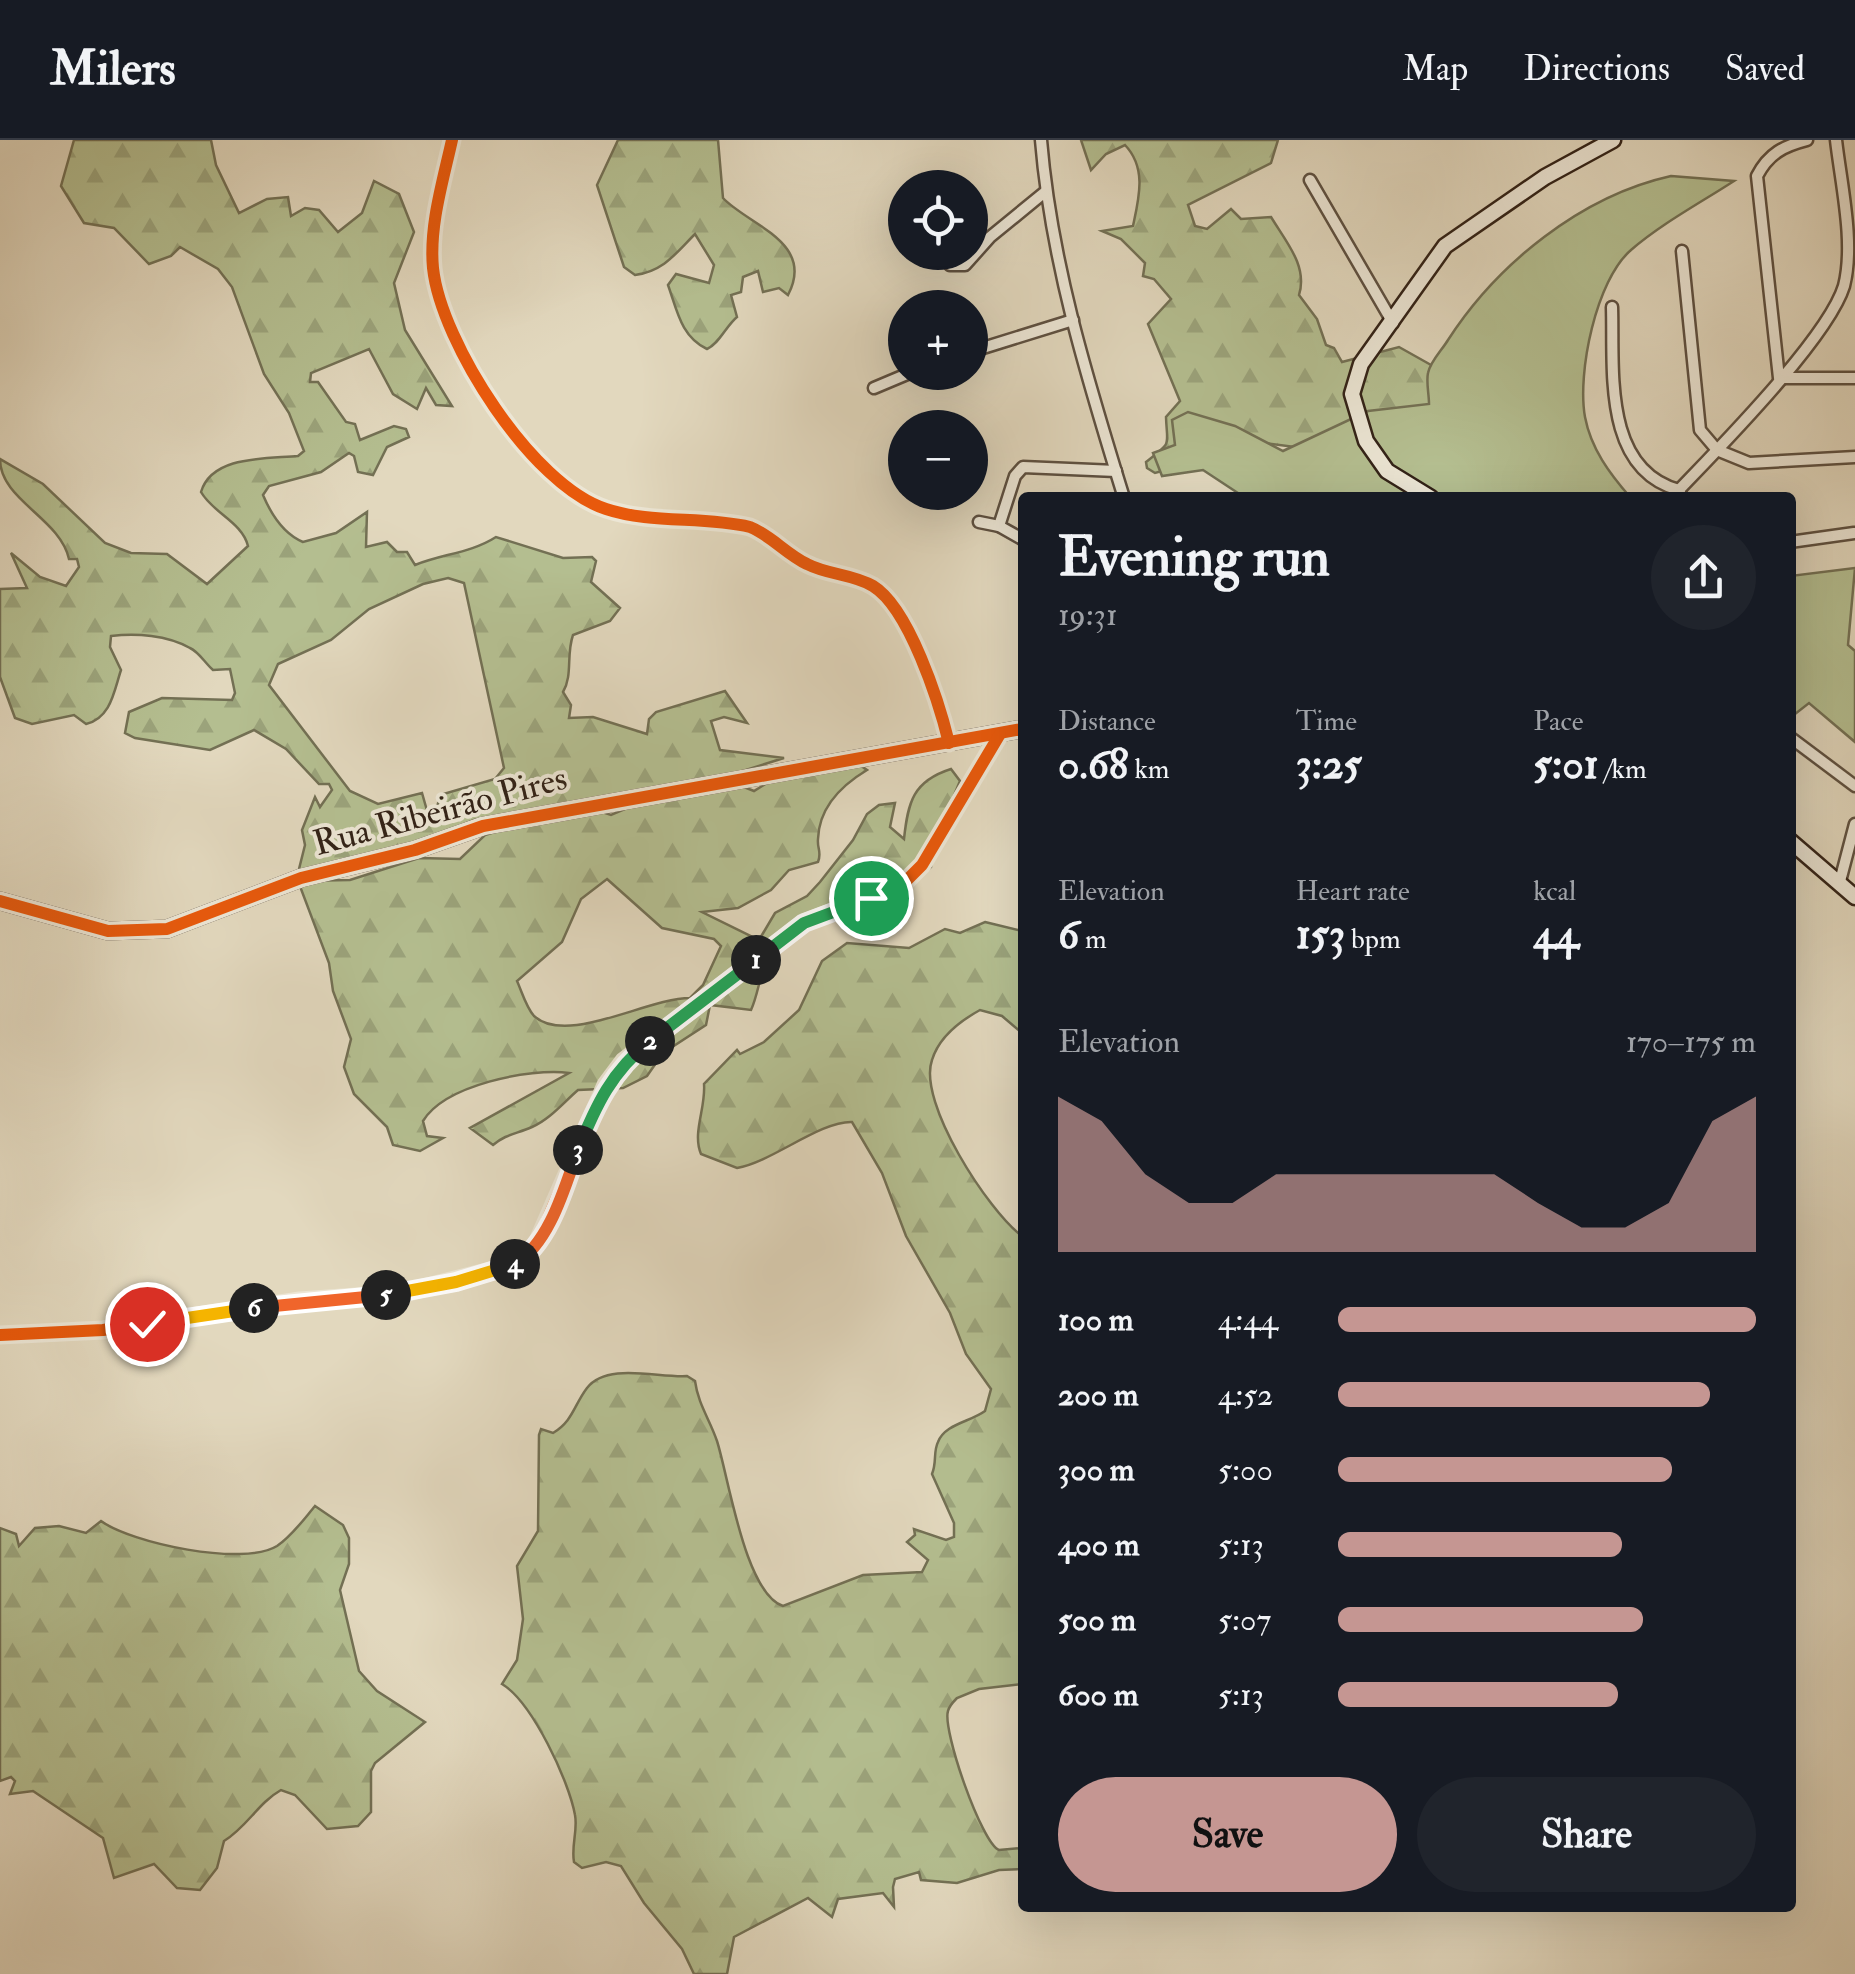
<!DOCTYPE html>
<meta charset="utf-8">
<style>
:root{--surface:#171b24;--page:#20242c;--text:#f1f3f6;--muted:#9ea1a6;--line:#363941;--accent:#c59692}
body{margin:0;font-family:"IM FELL Double Pica",serif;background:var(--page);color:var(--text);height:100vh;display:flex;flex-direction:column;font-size:38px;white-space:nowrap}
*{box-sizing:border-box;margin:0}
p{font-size:32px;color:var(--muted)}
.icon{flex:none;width:55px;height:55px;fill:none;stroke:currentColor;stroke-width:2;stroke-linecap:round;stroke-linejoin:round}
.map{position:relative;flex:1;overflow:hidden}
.panel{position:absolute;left:1018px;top:352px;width:778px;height:1420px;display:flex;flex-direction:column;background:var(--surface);border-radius:10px;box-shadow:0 10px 40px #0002}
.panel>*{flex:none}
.controls{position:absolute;left:888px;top:30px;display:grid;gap:20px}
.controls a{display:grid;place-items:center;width:100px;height:100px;border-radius:50%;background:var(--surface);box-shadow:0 10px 40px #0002;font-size:50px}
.pin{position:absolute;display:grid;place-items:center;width:85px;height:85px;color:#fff;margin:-42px;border:5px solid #fff;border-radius:50%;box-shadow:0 2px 10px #0007}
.km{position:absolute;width:50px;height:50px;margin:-25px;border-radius:50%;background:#222;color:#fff;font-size:28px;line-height:50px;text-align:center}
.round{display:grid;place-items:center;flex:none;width:105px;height:105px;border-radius:52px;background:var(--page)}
.headline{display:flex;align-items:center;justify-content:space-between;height:170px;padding:0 40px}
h1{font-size:55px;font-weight:700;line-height:75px}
.stats{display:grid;grid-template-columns:repeat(3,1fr);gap:15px;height:170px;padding:10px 40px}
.stats div{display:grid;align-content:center}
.stats b{font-size:42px;font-weight:700}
.stats small{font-size:28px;font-weight:400}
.stats p{font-size:28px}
.chart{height:280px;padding:20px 40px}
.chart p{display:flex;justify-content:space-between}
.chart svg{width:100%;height:180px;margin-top:10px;fill:var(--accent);opacity:.7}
.button{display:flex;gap:20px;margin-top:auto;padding:20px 40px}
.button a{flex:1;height:115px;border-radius:60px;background:var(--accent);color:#111;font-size:40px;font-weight:700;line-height:115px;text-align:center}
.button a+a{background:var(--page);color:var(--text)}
ul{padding:0 40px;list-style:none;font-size:32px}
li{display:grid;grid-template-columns:160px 120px 1fr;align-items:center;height:75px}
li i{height:25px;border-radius:12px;background:var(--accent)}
header{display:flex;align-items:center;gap:60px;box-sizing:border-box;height:140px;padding:0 50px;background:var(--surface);border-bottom:2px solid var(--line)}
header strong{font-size:48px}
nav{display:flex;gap:55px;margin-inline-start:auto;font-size:35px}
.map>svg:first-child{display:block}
</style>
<header>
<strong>Milers</strong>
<nav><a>Map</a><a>Directions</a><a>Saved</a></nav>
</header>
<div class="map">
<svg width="1855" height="1834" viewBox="0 0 1855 1834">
<defs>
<pattern id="forest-firs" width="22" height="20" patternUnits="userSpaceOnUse" patternTransform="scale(2.5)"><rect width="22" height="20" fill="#b4be90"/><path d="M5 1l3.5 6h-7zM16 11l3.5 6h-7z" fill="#9ba37b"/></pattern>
</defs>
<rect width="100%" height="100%" fill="#e2d8be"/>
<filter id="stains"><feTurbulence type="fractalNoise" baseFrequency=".002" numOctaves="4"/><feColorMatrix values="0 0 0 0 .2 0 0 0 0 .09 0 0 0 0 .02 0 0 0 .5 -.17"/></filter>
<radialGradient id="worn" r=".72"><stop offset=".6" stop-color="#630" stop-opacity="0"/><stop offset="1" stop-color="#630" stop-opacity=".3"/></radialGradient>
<g fill="url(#forest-firs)" stroke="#737054" stroke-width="2.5" fill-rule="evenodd">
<path d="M74 0H211L216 25 239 73 267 59 288 57 291 76 305 68 319 70 338 92 362 73 374 41 399 54 414 92 394 143 405 190 452 266 436 265 426 248 417 269 393 254 369 209 311 233 310 242H318L346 282 355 284 360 300 394 286 406 289 409 297 387 307 373 335 358 332 354 316 349 313 321 332 269 346 263 355C271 374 284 394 303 402L336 393 367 372 366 407 387 402 397 412H407L415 425C442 414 471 413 496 397L563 418 592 417 596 421 591 442 620 468 610 481 573 495C566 515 573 535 563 552L571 565 569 578 593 577 647 594 649 579 656 572 725 551 747 583 724 577 711 581 720 610 784 618 730 635 474 680 415 705 298 733 305 705 302 690 315 657 320 667 332 650 329 644H319L286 609 254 590 210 610 135 598 125 593 129 572 162 558 232 560 235 553 230 529 213 530C205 523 199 512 190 508 167 495 136 493 111 496L110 507 121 530C114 551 111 578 86 584L74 575 32 584 15 578 0 537V449L27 448 11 413 40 437 66 446 79 427 77 419H69C60 378 0 360 0 319L43 344 105 403 131 413 167 414 207 444 248 406C242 382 213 373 201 352 212 315 267 319 298 316L304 311 289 273 264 234 232 147 218 129 180 107 171 116 149 124 114 88 84 83 61 46ZM448 438 464 443 504 628 495 639 440 655 435 676 428 674 422 653 378 664 350 651 269 545 278 524 331 500 369 469 423 444Z"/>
<path d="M618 0H718L723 58C748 85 816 102 788 155L779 148 763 152 758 131 743 137 741 152 731 155 737 177C726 186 719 204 707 209 681 197 677 170 668 145L676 134 709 143 714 125 695 94C676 113 664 131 635 135L624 127 597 45Z"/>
<path d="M1081 0H1278L1271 23 1188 65 1195 86 1207 89 1231 69 1241 79 1271 77C1286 102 1308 126 1299 155L1317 179 1326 205 1334 208 1342 222 1399 207 1472 248 1310 309 1265 303 1155 333 1147 328 1146 322C1173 301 1167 307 1166 277L1180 261 1148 184 1171 159 1154 139 1143 136 1145 123 1121 99 1102 91 1133 86C1139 58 1147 28 1125 5L1106 14 1091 30Z"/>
<path d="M857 623 867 630C842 645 819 667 818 699 817 709 822 712 818 722L789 730 771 750 738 768 702 772 759 800 775 773 807 756 820 742 853 700 867 674 879 665 895 663 890 687 904 699C908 662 913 641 951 629L960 641 931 710V727L906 750 846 747C824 777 786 794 766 825 760 833 758 855 751 870L710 865 706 885 663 913 647 936 623 948 578 950C563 963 550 979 532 987 516 994 506 994 493 1005L470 988 569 933C529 928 445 945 423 981L427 996 443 998 420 1011 393 1005 387 987 354 954 344 927 351 899 333 851 329 823 298 741 350 740 419 718 460 719 485 695 531 681 599 671 611 675 658 655 689 656 744 647 754 651 772 640ZM607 739 662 788 714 799 721 806 703 845 690 858C647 858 567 906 534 876 526 867 522 852 517 841L562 802 581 759Z"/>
<path d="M985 782 1022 791V893L1002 876 980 870C960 881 939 897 932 920 917 962 989 1072 1022 1096V1544L979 1549 957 1558C955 1560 949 1567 948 1571 942 1590 982 1704 999 1710L1022 1708V1729L999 1730 957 1743 921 1740 919 1732 895 1739 893 1747 894 1767 883 1753 838 1759 832 1777 808 1758 734 1797 727 1834H694L682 1809 644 1763 621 1726 606 1722 582 1728 574 1722C571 1706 578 1690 575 1675 569 1641 532 1562 502 1544L517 1520 523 1479 517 1426 538 1391 539 1295 541 1289 553 1293C573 1281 574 1265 587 1248 607 1222 658 1238 687 1236L695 1241C698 1264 710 1280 717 1301 729 1339 745 1453 783 1466L863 1435 922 1432 928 1420 907 1402 915 1395 914 1389 946 1400 954 1397V1383L932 1334C937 1322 933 1312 938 1302 945 1284 970 1282 985 1271L991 1249 966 1214 950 1173 906 1096 882 1033 852 982C820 981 772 1022 737 1028L701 1014C692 993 706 968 704 944L737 910 740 914 764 902 799 870 822 821 847 803 909 808 945 789 960 793Z"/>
<path d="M315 1366 343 1385 349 1398V1424L340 1450 359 1531 377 1551 425 1582 375 1623 371 1631V1672L358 1686 327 1689 295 1655 281 1650C258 1663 247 1687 224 1701L217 1728 200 1750 177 1748 154 1724 114 1738 103 1698 33 1651 10 1654 15 1641 11 1637 0 1641V1388L16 1394 19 1406 35 1388 59 1386 86 1393 101 1381C131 1403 243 1427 277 1406 292 1396 304 1379 315 1366Z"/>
</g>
<g fill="#b4be90" stroke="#737054" stroke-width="2.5">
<path d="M1671 36 1734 41C1700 63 1661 84 1631 110 1596 140 1577 233 1585 277 1591 309 1610 334 1630 357H1244L1203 330 1162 336 1153 313 1175 305 1172 280 1188 272 1235 286 1283 311 1368 271 1429 264C1429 254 1426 242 1428 233 1430 222 1442 210 1448 200 1497 124 1581 56 1671 36Z"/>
<polygon points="1855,428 1848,505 1855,511 1855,602 1809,563 1790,578 1790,436"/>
</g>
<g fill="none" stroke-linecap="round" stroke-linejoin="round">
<defs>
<g id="street">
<path d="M452 0C443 41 429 86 433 128 441 203 533 346 606 369 651 384 703 376 750 387 772 396 786 414 807 424 828 435 853 434 873 446 909 468 939 562 949 603"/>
<path d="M1041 0C1051 122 1088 241 1124 358"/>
<path d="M1807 0C1784 6 1769 13 1757 36L1779 238H1855"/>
<polyline points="1310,40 1393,183"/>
<polyline points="1682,111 1700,290 1717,310 1749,323 1855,317"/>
<polyline points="943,112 950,125 965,125 990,97 1045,52"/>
<path d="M1612 167C1614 229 1602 329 1679 350L1682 358"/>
<polyline points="970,212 1073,180"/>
<polyline points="874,248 912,232"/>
<path d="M1679 350C1719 308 1828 198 1844 146 1855 103 1841 44 1836 0"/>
<polyline points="979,382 999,386 1022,399"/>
<polyline points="999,386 1015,336 1023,327 1116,331"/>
<polyline points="1790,402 1854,393"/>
<polyline points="1791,598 1855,646"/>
<polyline points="1839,745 1855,684"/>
<polyline points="0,1195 103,1190 300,1161 400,1154 514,1125 528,1116 538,1101 606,945 624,921 804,783 902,745 922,725 1000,594"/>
</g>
<g id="secondary">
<polyline points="1431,358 1387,331 1366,301 1352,254 1361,224 1445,106 1545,37 1613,0"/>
<polyline points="1790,701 1855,757"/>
<polyline points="0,761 108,791 167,789 301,738 415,710 483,686 1022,589"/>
</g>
</defs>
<use href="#street" stroke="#5e5041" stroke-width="15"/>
<use href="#secondary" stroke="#322217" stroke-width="19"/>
<use href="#street" stroke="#ece6d5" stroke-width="10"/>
<use href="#secondary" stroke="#ece6d5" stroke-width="14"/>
<defs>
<g id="cycleway">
<path d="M452 0C443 41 429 86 433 128 441 203 533 346 606 369 651 384 703 376 750 387 772 396 786 414 807 424 828 435 853 434 873 446 909 468 939 562 949 603"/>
<polyline points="0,761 108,791 167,789 301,738 415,710 483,686 1022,589"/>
<polyline points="0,1195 103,1190 300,1161 400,1154 514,1125 528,1116 538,1101 606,945 624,921 804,783 902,745 922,725 1000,594"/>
</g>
</defs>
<use href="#cycleway" stroke="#ece6d5" stroke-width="19"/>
<use href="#cycleway" stroke="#e8590c" stroke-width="12"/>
</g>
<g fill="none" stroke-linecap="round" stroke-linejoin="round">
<defs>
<polyline id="split-1" points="756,820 804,783 871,758"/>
<polyline id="split-2" points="650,901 756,820"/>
<path id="split-3" d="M578 1010C596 965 612 931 650 901"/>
<path id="split-4" d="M515 1124C550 1103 565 1046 578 1010"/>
<polyline id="split-5" points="386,1155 456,1142 515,1124"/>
<polyline id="split-6" points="254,1168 386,1155"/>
<polyline id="split-7" points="147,1184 254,1168"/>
</defs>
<use href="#split-1" stroke="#fff" stroke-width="20"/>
<use href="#split-2" stroke="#fff" stroke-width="20"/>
<use href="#split-3" stroke="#fff" stroke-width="20"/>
<use href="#split-4" stroke="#fff" stroke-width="20"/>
<use href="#split-5" stroke="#fff" stroke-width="20"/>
<use href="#split-6" stroke="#fff" stroke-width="20"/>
<use href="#split-7" stroke="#fff" stroke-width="20"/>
<use href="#split-1" stroke="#22a559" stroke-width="12"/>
<use href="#split-2" stroke="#22a559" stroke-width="12"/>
<use href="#split-3" stroke="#22a559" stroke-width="12"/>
<use href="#split-4" stroke="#f0652b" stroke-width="12"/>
<use href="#split-5" stroke="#f5b400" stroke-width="12"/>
<use href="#split-6" stroke="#f0652b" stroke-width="12"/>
<use href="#split-7" stroke="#f5b400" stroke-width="12"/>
</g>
<g text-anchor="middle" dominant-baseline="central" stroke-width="8" stroke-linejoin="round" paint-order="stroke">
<g font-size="35" fill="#322217" stroke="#ece6d5">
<text transform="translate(440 671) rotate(-15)">Rua Ribeirão Pires</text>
</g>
</g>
<rect width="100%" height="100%" filter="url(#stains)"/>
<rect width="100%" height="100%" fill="url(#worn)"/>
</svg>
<div class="controls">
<a><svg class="icon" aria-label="locate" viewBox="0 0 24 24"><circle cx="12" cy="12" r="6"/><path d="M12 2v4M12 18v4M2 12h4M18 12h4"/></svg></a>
<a>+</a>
<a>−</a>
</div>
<div class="pin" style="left:871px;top:758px;background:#1e9e55"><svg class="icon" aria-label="arrive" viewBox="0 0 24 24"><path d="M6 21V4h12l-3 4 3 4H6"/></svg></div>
<div class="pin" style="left:147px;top:1184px;background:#d93025"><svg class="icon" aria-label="check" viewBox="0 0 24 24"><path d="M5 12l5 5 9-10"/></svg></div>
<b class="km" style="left:756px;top:820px">1</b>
<b class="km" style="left:650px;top:901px">2</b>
<b class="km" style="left:578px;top:1010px">3</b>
<b class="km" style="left:515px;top:1124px">4</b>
<b class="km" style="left:386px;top:1155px">5</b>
<b class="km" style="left:254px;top:1168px">6</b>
<section class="panel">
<div class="headline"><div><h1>Evening run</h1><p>19:31</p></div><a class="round"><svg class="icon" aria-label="share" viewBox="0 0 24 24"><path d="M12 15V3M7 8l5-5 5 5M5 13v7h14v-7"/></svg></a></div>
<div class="stats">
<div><p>Distance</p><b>0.68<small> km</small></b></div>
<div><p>Time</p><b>3:25</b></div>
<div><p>Pace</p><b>5:01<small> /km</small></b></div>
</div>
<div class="stats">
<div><p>Elevation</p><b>6<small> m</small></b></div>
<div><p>Heart rate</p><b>153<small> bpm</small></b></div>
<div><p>kcal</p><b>44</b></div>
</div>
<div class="chart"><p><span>Elevation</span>170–175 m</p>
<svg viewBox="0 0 160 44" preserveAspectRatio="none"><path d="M0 44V6L10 12L20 25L30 32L40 32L50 25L60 25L70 25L80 25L90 25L100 25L110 32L120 38L130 38L140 32L150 12L160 6V44z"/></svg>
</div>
<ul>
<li><b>100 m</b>4:44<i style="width:100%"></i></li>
<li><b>200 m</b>4:52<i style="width:89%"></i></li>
<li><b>300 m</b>5:00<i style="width:80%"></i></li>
<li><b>400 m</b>5:13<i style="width:68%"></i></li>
<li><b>500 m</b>5:07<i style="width:73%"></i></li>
<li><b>600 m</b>5:13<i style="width:67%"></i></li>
</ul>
<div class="button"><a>Save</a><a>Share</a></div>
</section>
</div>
